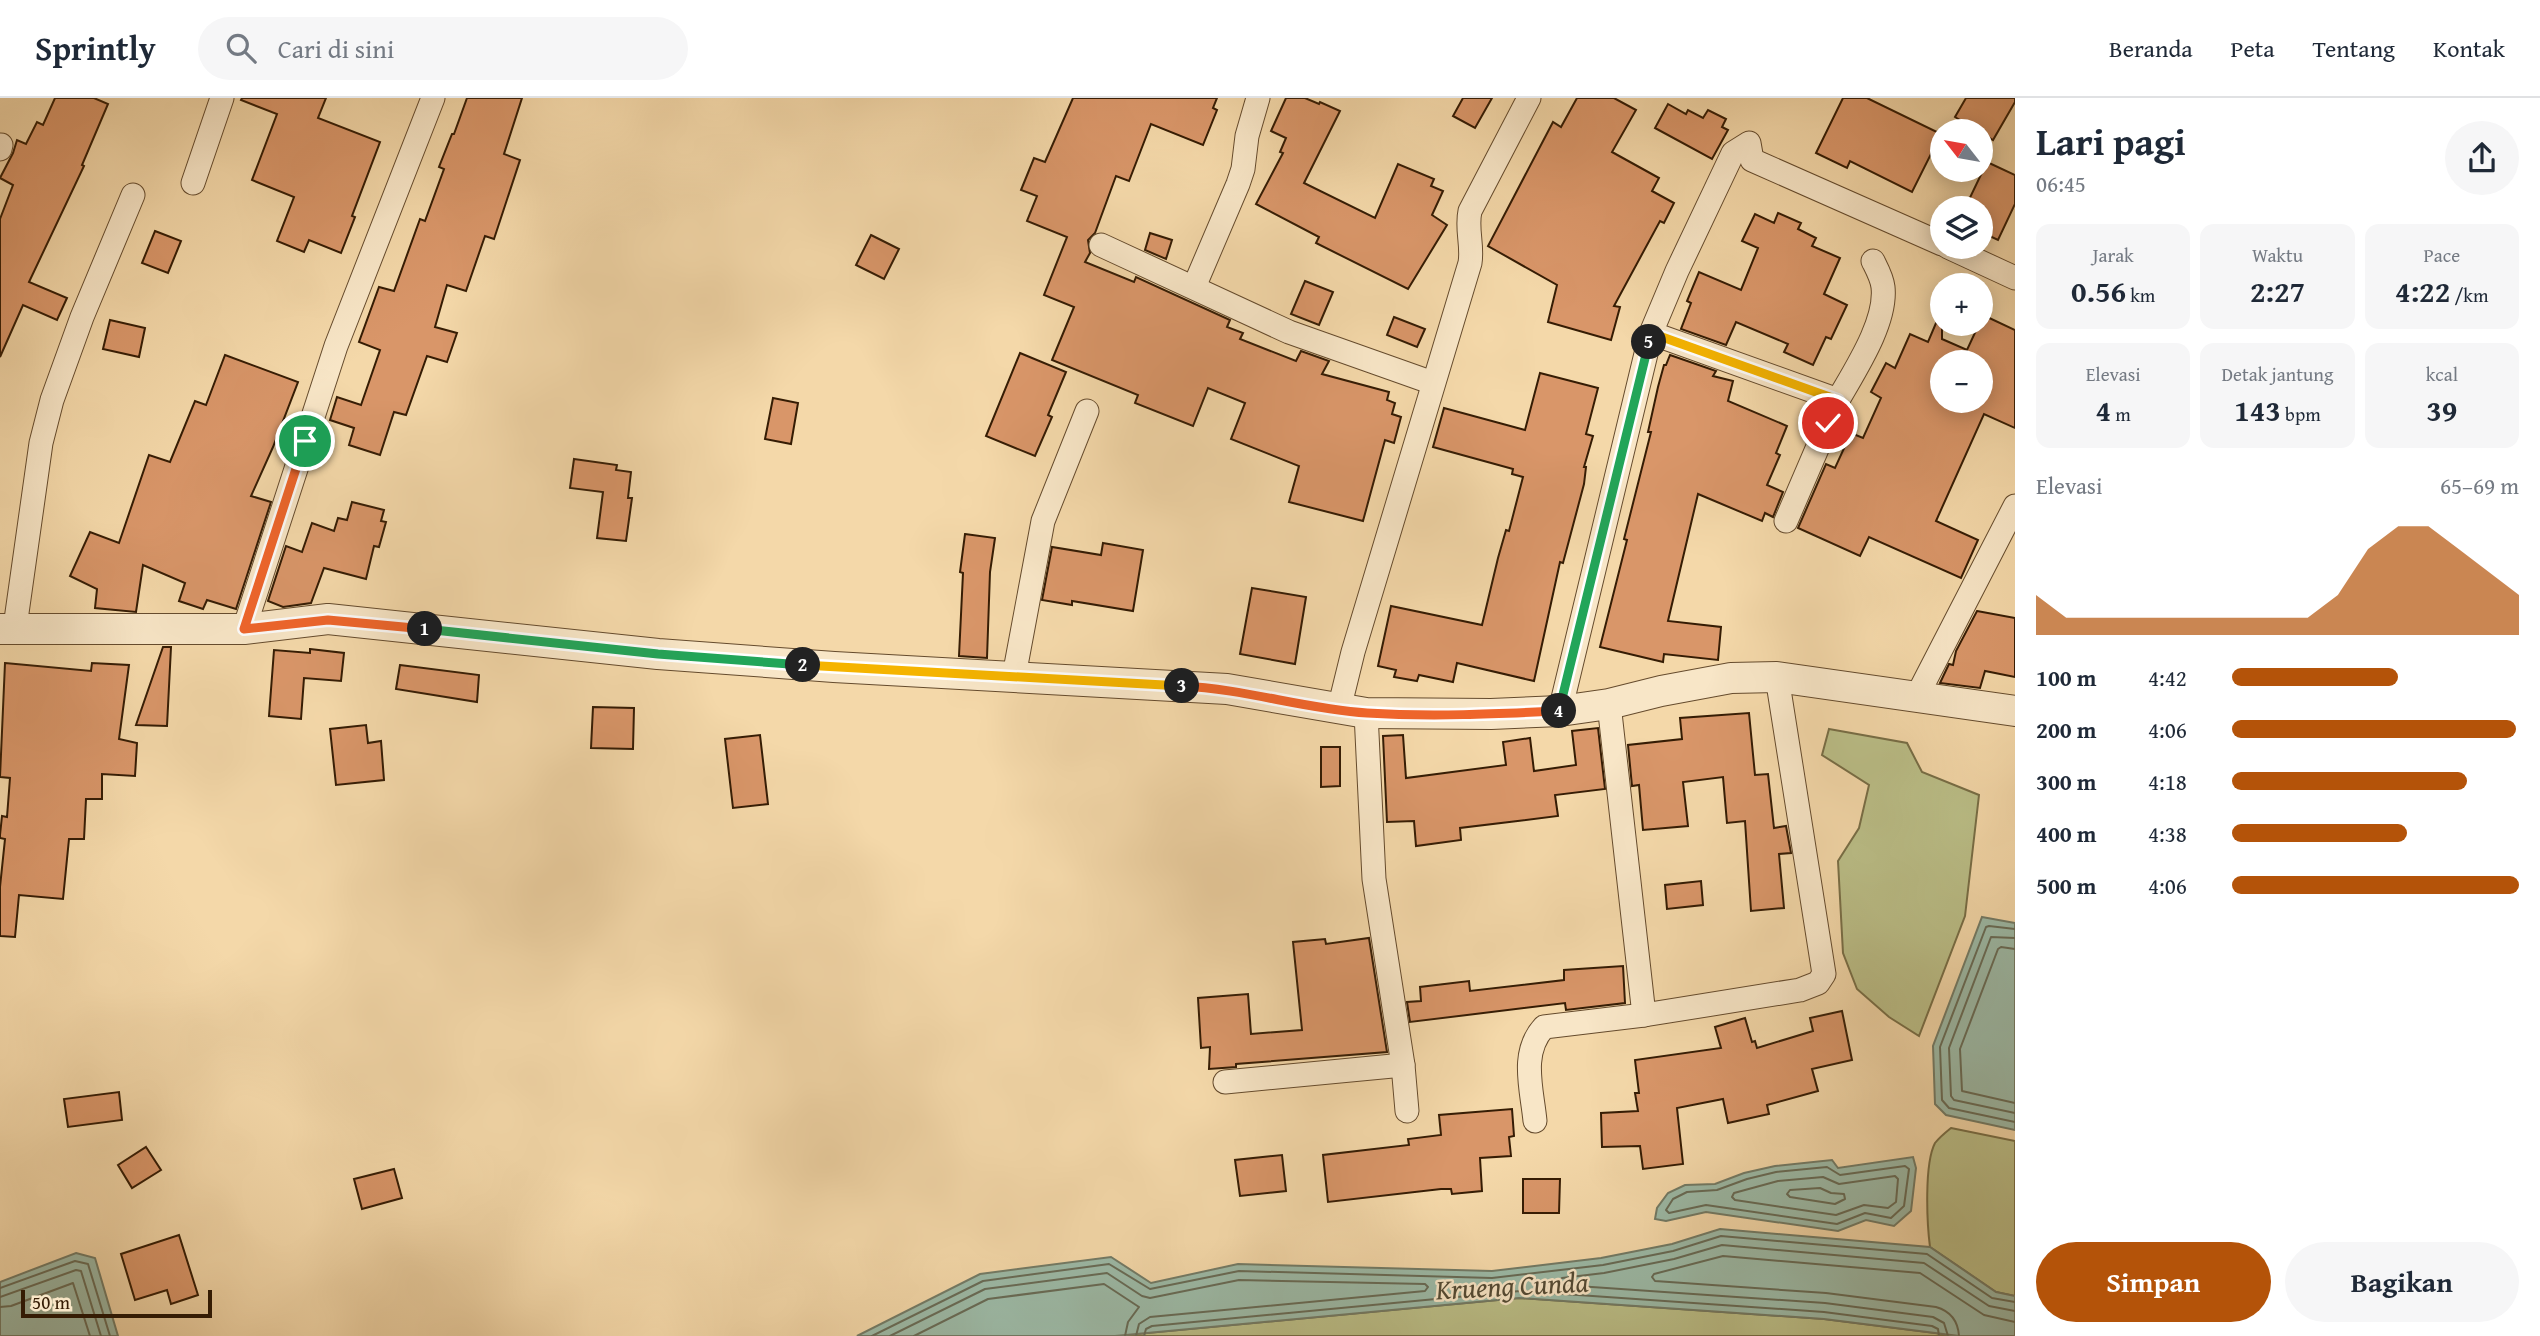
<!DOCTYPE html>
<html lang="id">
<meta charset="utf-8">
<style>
:root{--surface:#fff;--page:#f6f6f7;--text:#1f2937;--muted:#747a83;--line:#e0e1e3;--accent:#b45309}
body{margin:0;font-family:"Gentium Book Plus",serif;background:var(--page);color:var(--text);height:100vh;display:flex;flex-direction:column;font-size:26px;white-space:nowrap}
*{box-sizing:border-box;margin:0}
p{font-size:23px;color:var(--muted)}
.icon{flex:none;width:38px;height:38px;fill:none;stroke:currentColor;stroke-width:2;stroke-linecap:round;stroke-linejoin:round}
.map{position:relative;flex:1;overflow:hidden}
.sheet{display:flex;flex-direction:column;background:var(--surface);width:525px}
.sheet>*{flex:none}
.needle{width:46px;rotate:301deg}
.tools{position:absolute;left:1930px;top:21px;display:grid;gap:14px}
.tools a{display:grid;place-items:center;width:63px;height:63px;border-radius:50%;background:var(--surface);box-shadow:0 4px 18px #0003;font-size:35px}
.scale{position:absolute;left:21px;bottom:18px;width:191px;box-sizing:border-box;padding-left:7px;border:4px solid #351c04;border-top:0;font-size:19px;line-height:24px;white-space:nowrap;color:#351c04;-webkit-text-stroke:5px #f8e6c7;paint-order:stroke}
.pin{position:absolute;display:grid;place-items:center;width:60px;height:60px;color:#fff;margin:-30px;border:4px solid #fff;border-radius:50%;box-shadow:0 2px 7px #0007}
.km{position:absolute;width:35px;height:35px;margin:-18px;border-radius:50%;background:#222;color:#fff;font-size:19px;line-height:35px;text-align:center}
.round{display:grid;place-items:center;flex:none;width:74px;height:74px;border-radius:37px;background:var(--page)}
.headline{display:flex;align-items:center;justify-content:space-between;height:119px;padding:0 21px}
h1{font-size:38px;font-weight:700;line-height:52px}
.metrics{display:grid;grid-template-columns:repeat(3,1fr);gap:10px;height:119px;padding:7px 21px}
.metrics div{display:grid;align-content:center;border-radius:14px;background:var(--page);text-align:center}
.metrics b{font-size:30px;font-weight:700}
.metrics small{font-size:19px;font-weight:400}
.metrics p{font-size:19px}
.chart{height:196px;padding:14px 21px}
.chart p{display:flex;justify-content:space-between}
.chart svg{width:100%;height:126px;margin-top:7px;fill:var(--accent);opacity:.7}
.action{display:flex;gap:14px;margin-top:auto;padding:14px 21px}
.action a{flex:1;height:80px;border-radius:42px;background:var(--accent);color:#fff;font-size:28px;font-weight:700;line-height:80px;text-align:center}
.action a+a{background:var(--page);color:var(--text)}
ul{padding:0 21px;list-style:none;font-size:23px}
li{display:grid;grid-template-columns:112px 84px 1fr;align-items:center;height:52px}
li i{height:18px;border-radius:9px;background:var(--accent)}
header{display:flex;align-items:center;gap:42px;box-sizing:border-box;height:98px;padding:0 35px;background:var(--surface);border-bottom:2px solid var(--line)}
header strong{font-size:33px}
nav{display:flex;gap:38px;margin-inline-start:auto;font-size:24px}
.search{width:490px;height:63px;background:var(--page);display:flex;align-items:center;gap:18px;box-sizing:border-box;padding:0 24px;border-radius:38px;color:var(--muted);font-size:26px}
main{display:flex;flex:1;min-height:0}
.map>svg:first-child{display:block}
</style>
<header>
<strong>Sprintly</strong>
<div class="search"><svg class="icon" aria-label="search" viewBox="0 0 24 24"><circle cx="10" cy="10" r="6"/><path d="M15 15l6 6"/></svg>Cari di sini</div>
<nav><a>Beranda</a><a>Peta</a><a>Tentang</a><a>Kontak</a></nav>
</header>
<main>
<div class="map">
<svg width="2015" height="1238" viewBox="0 0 2015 1238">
<rect width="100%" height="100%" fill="#f4d8a9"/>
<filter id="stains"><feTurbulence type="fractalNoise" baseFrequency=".00286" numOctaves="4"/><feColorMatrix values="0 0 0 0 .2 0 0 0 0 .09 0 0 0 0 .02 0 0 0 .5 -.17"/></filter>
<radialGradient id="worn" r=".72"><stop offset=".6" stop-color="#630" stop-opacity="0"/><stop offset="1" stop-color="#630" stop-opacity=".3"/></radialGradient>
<g fill="#bbbf88" stroke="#786e46" stroke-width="2">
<polygon points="1829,631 1907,645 1922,674 1979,697 1965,818 1919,938 1889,919 1857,891 1843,855 1838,763 1859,730 1869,687 1822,657"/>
<path d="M1951 1030 2015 1043V1198L1996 1194 1930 1149C1927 1126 1924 1066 1935 1045 1939 1040 1946 1034 1951 1030Z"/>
<polygon points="1519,1200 1824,1221 1959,1238 1115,1238"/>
</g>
<g fill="#9cbaa7" stroke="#737b66" stroke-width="2">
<polygon points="1982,819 2015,825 2015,1032 1946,1017 1935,1006 1933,948"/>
<polygon points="1913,1059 1916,1070 1911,1113 1894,1128 1866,1122 1838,1133 1706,1114 1666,1123 1655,1121 1657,1110 1668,1095 1685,1087 1715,1086 1744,1075 1775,1068 1832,1062 1838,1070"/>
<polygon points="1720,1131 1930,1149 1996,1194 2015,1198 2015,1238 1959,1238 1824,1221 1519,1200 1115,1238 857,1238 980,1176 1111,1159 1151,1185 1238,1166 1492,1173 1601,1160 1672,1146"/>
<polygon points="76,1155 95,1160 118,1238 0,1238 0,1184"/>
</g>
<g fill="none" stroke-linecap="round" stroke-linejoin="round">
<g stroke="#686b56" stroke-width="2">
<polyline points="2015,831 1989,828 1986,829 1940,949 1942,1002 1949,1010 2015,1024"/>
<polyline points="2015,840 1991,839 1949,950 1951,998 1954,1002 2015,1015"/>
<polyline points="2015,851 2001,849 1998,851 1960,951 1962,993 2015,1005"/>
<polygon points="1905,1068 1909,1071 1904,1108 1891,1120 1865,1115 1837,1126 1706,1107 1669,1115 1666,1112 1673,1101 1687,1094 1717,1092 1747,1081 1776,1074 1827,1069 1840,1077"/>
<polygon points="1895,1078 1898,1081 1896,1104 1888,1110 1864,1107 1836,1117 1735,1102 1732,1099 1734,1095 1778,1083 1823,1079 1839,1086"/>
<polygon points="1820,1090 1831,1095 1844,1096 1845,1101 1835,1106 1790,1099 1787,1096 1790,1092"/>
<polyline points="0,1190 75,1163 88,1166 110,1238"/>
<polyline points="0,1199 76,1172 81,1173 101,1238"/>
<polyline points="0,1209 11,1208 73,1185 90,1238"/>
<polyline points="872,1238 983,1183 1109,1166 1150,1191 1239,1173 1492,1180 1603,1167 1673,1153 1721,1138 1927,1156 1992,1200 2015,1204"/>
<polyline points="890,1238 985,1191 1107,1175 1142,1198 1150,1200 1239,1182 1425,1186 1428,1189 1425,1193 1150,1219 1139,1226 1136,1238"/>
<polyline points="914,1238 988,1201 1104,1186 1139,1209 1128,1224 1125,1238"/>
<polyline points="1144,1238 1146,1231 1152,1228 1520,1193 1824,1214 1932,1228 1938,1231 1939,1238"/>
<polyline points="1948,1238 1944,1225 1933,1219 1825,1205 1563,1187 1559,1183 1562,1180 1604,1175 1674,1161 1722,1147 1924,1165 1989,1208 2015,1213"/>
<path d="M1959 1238C1958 1223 1950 1213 1936 1209L1826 1195 1655 1183 1652 1179 1654 1176 1723 1158 1920 1175 1984 1217 2015 1224"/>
</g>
</g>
<g fill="#d99669" stroke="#351c04" stroke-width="2" fill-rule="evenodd">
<polygon points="55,0 94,0 108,6 82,67 84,68 29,184 67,200 57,222 23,207 0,259 0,121 13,87 0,80 13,55 17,42 26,46 37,24 43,27"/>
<polygon points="242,0 326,0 318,20 380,44 352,118 355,119 341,155 309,142 304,154 277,143 294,99 252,82 277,16 241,2"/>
<polygon points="467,0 522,0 504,56 520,62 494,141 485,138 466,193 447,187 435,229 457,235 447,264 427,258 406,317 394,314 380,357 349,347 354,330 330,322 337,299 361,307 380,252 359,244 379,189 394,193 420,121 425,123 444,71 439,69 452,36 454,36"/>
<polygon points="1073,0 1217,0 1213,10 1217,12 1203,47 1151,26 1129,83 1116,78 1095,135 1088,142 1090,155 1085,164 1134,184 1136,179 1230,222 1227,229 1243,235 1240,241 1296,263 1301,253 1329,263 1322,276 1389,294 1387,302 1395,305 1392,316 1401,319 1394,345 1385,342 1363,423 1289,404 1299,368 1231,341 1245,305 1208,290 1193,328 1135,305 1138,297 1052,262 1074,209 1044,197 1067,139 1027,123 1037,98 1021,92 1034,60 1045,64"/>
<polygon points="1286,0 1305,0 1319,6 1320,4 1340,13 1304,85 1375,120 1398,66 1434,81 1431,88 1443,93 1432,117 1447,127 1408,191 1316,145 1319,139 1256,106 1283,55 1280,54 1286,40 1271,33"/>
<polygon points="1463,0 1492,0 1475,30 1453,18"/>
<polygon points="1577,0 1614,0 1636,12 1612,54 1659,80 1652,93 1674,105 1664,125 1660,123 1614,208 1620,209 1611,242 1548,224 1557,187 1488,148 1553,24 1561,29"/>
<polygon points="1843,0 1867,0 1941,36 1912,94 1850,63 1847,70 1816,55"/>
<polygon points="1966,0 2015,0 2015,4 1993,42 1955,19"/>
<polygon points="1668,6 1686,16 1688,12 1703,20 1708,12 1726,21 1722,29 1728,32 1712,61 1655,30"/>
<polygon points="1987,64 2015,77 2015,106 1998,142 1981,134 1981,110 1965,110"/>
<polygon points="1778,115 1801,125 1798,131 1816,140 1812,148 1840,160 1824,196 1847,207 1831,241 1826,239 1813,267 1784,254 1788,246 1736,224 1726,247 1681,231 1691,205 1687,203 1699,174 1741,192 1758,150 1742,143 1755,116 1774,125"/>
<polygon points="155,133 181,143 168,175 142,165"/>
<polygon points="1150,135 1172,142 1166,161 1145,152"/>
<polygon points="871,137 899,151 884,181 856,167"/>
<polygon points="1305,183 1333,194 1319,227 1291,216"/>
<path d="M1942 211V241L1967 252 1979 226H1981L1983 217 2015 232V330L1984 316 1936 423 1978 442 1961 480 1869 439 1860 458 1798 430 1826 366 1835 370 1851 335 1863 340 1881 300 1871 294 1886 265 1895 270 1910 236 1928 244ZM1942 264H1981V303H1942Z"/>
<polygon points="1394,219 1425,231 1417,249 1387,237"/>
<polygon points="110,222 145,230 139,259 103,251"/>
<polygon points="1020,255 1066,274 1048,317 1052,319 1035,358 986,338"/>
<polygon points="225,257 298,284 273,349 251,398 271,404 236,511 207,502 203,511 179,503 185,485 143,467 136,514 95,510 97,491 70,478 90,434 119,445 149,357 170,364 195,303 206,307"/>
<polygon points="1670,257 1716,273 1713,278 1733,283 1728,303 1787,328 1776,355 1780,357 1767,387 1783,394 1773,419 1765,415 1762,423 1698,396 1668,523 1721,529 1718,562 1664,556 1663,564 1600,549 1627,442 1624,441 1651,334 1648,334 1658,289 1664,267 1666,267"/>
<polygon points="1540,275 1598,290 1586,336 1593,338 1584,369 1586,369 1584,386 1563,465 1560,464 1534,583 1457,565 1453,584 1419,577 1417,583 1394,579 1396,572 1378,568 1391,508 1482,527 1498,460 1506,432 1509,433 1523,379 1512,376 1513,371 1433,349 1444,310 1525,332"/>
<polygon points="773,300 798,305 791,346 765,341"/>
<polygon points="574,361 617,367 616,372 631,374 628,400 632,400 626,443 597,440 603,394 570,390"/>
<polygon points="352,404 384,412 381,423 386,424 379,449 374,448 366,481 324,470 311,505 283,509 268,503 286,448 302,454 312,425 334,433 338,420 347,422"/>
<polygon points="965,436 995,440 990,474 987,560 959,558 963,475 960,474"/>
<polygon points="1103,445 1143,452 1133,513 1072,503 1072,507 1042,502 1052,449 1101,457"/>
<polygon points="1252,490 1306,499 1295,566 1240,556"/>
<polygon points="1977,513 2015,520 2015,579 1985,573 1980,590 1940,585 1949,566 1953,567 1956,553"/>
<polygon points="163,549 171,549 167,628 136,627"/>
<polygon points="310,551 344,555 341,583 304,580 301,621 269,618 274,552 310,555"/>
<polygon points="5,565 91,573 92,565 129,567 119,641 137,645 135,678 102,676 102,701 86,701 84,741 69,741 63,801 19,797 15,839 0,838 0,789 5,741 0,740 0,737 2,718 7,719 10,680 0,679"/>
<polygon points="400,567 479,577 477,604 396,591"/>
<polygon points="593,609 634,610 633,651 591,650"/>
<polygon points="1749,615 1755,677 1768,676 1774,730 1786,728 1791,755 1779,756 1784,810 1751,813 1745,723 1727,725 1723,679 1683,684 1688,728 1643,732 1639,687 1632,688 1628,647 1682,641 1680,620"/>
<polygon points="366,627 368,645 381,643 384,682 336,687 330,631"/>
<polygon points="1598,630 1605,691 1555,697 1558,718 1460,730 1461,742 1416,748 1414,723 1387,724 1383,638 1403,637 1406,680 1506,667 1503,644 1530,640 1534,673 1576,667 1572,633"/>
<polygon points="760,637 768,706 733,710 725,641"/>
<polygon points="1321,649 1340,649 1340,688 1321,689"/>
<polygon points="1701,783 1703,807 1667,811 1665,787"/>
<polygon points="1369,840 1387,954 1236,966 1236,969 1209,971 1210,949 1201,950 1198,900 1248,896 1251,936 1302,932 1293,844 1325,841 1326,846"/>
<polygon points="1623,868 1625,905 1566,912 1565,905 1410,924 1407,904 1421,903 1420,889 1469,883 1470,893 1564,882 1564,872"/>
<polygon points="1842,913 1852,962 1812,971 1818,993 1767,1007 1769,1016 1728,1025 1723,1001 1677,1010 1683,1066 1643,1071 1640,1048 1602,1049 1601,1015 1638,1013 1635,995 1639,995 1635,962 1721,950 1715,929 1745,920 1752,944 1755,943 1757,950 1813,933 1810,920"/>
<polygon points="119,994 122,1022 68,1029 64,1001"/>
<polygon points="1512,1011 1514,1038 1509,1039 1511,1058 1480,1060 1482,1093 1452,1096 1451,1091 1441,1091 1328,1104 1323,1057 1409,1047 1408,1041 1441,1037 1439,1017"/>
<polygon points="146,1049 161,1072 132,1090 118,1067"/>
<polygon points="1282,1057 1286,1093 1240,1098 1235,1062"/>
<polygon points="394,1071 402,1100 362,1111 354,1081"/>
<polygon points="1523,1081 1560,1081 1559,1115 1523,1115"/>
<polygon points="179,1137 198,1197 171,1206 167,1192 135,1202 121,1156"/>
</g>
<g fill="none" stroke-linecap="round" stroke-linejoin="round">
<defs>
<g id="minor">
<polyline points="0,51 1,47"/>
<polyline points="193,85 222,0"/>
<polyline points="1101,147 1289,234 1433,285"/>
<polyline points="1948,149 2015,180"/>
<polyline points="1194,189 1238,86 1243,71 1247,38 1258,0"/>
<polyline points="1651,235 1838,302 1786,423"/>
<path d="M1838 302C1855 272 1887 224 1883 189 1882 180 1877 171 1873 163"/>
<polyline points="15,529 41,345 52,302 82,219 133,97"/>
<polyline points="244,531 336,248 433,0"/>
<polyline points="1014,578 1043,423 1087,313"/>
<polyline points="1917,598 2015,408"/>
<path d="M1339 611 1353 554 1470 165C1473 147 1466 131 1470 113L1529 0"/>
<polyline points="1560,613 1651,235 1677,173 1733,55 1749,45 1752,62 1942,146"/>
<polyline points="1366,615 1374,781 1403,967 1407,1013"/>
<polyline points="1644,917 1800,892 1818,885 1824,876 1777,579"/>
<polyline points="1225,984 1403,967"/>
<path d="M1535 1023C1532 991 1520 955 1544 929L1644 917 1609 606"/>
</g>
<polyline id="tertiary" points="0,531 244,531 328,521 658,556 834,569 1227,591 1366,615 1491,616 1560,613 1609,606 1661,593 1731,580 1777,579 2015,613"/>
</defs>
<use href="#minor" stroke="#654b2d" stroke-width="25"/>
<use href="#tertiary" stroke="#654b2d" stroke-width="32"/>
<use href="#minor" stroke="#f8e6c7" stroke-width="23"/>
<use href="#tertiary" stroke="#f8e6c7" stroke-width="30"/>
</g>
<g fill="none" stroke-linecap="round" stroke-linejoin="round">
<defs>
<polyline id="split-1" points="305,343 244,531 328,522 425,531"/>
<polyline id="split-2" points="425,531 658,556 803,567"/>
<polyline id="split-3" points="803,567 1182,588"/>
<path id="split-4" d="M1182 588C1245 591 1305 611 1367 615 1431 619 1496 616 1559 613"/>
<polyline id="split-5" points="1559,613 1649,244"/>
<polyline id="split-6" points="1649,244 1651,235 1838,302 1828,325"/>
</defs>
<use href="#split-1" stroke="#fff" stroke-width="14"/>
<use href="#split-2" stroke="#fff" stroke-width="14"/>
<use href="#split-3" stroke="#fff" stroke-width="14"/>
<use href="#split-4" stroke="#fff" stroke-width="14"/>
<use href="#split-5" stroke="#fff" stroke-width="14"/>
<use href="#split-6" stroke="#fff" stroke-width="14"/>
<use href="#split-1" stroke="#f0652b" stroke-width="9"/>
<use href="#split-2" stroke="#22a559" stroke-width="9"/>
<use href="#split-3" stroke="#f5b400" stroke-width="9"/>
<use href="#split-4" stroke="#f0652b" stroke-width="9"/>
<use href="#split-5" stroke="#22a559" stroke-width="9"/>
<use href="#split-6" stroke="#f5b400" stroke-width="9"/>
</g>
<g text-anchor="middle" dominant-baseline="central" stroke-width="5" stroke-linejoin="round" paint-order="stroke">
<g font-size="28" font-style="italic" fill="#544b35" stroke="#f8e6c7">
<text transform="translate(1512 1187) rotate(-3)">Krueng Cunda</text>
</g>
</g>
<rect width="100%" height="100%" filter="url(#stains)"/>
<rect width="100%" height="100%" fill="url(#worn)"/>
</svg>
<div class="tools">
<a><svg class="needle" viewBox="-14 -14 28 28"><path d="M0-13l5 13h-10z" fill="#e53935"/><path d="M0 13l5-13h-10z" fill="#747a83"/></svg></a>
<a><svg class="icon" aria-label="layers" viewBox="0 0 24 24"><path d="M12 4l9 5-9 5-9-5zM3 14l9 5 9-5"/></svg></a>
<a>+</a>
<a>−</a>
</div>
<div class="scale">50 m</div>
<div class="pin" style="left:305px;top:343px;background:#1e9e55"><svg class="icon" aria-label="arrive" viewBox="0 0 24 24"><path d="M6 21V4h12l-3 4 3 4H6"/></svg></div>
<div class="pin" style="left:1828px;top:325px;background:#d93025"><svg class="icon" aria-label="check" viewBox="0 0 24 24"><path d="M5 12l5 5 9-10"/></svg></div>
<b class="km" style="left:425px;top:531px">1</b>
<b class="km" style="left:803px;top:567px">2</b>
<b class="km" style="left:1182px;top:588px">3</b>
<b class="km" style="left:1559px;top:613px">4</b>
<b class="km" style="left:1649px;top:244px">5</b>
</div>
<section class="sheet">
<div class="headline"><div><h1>Lari pagi</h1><p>06:45</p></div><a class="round"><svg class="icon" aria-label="share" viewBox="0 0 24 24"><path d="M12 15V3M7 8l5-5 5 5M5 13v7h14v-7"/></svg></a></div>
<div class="metrics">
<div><p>Jarak</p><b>0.56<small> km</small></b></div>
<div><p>Waktu</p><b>2:27</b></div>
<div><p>Pace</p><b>4:22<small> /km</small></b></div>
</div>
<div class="metrics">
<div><p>Elevasi</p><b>4<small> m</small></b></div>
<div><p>Detak jantung</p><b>143<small> bpm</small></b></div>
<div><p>kcal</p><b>39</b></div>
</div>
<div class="chart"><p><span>Elevasi</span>65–69 m</p>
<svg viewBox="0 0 160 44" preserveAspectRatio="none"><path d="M0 44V30L10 38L20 38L30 38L40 38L50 38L60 38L70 38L80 38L90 38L100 30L110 14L120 6L130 6L140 14L150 22L160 30V44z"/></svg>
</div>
<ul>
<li><b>100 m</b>4:42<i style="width:58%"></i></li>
<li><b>200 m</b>4:06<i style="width:99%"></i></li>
<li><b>300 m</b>4:18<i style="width:82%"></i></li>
<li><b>400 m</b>4:38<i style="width:61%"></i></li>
<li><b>500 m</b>4:06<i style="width:100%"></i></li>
</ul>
<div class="action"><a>Simpan</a><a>Bagikan</a></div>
</section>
</main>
